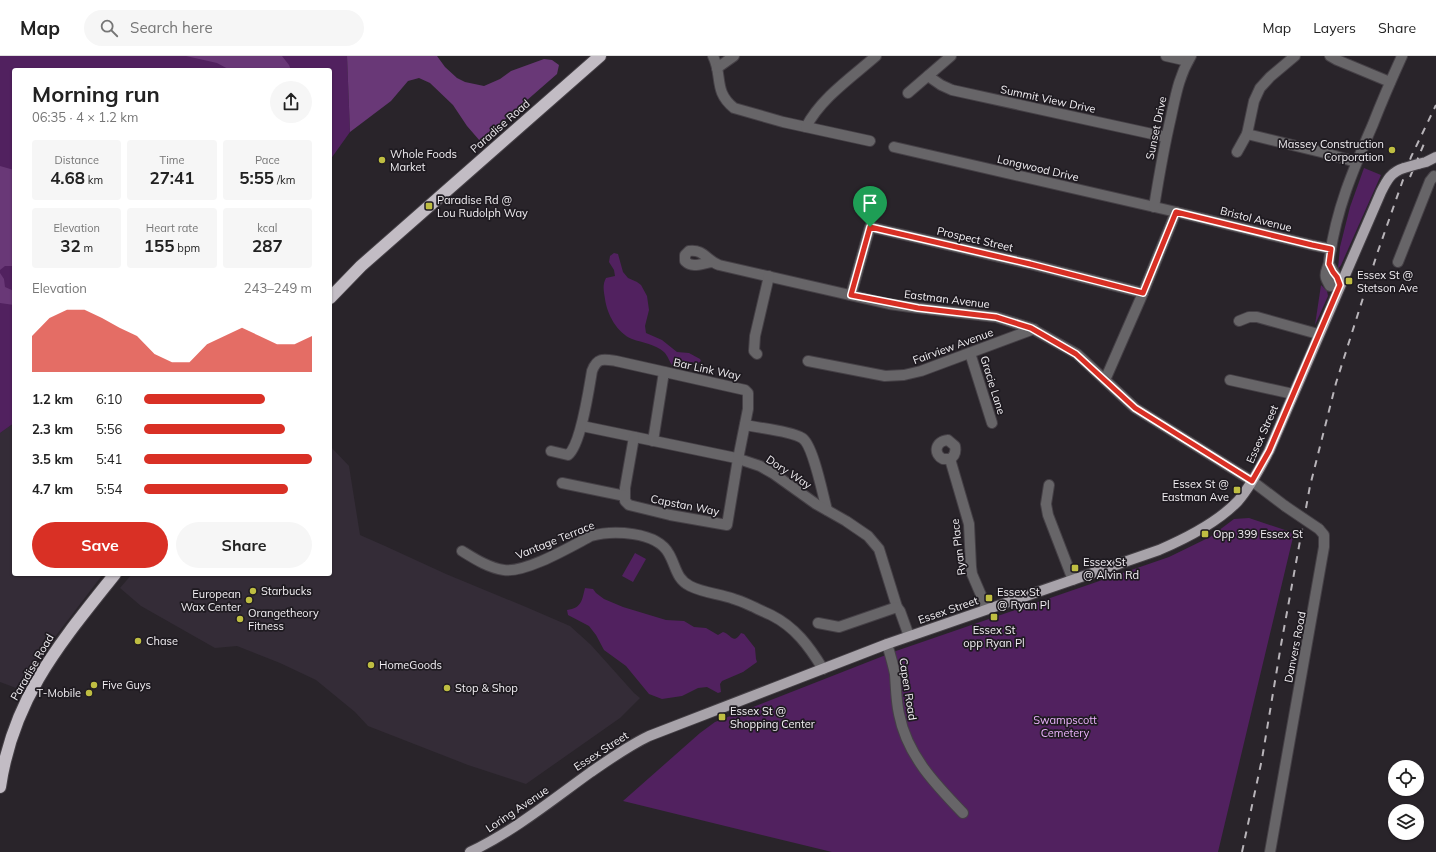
<!DOCTYPE html>
<meta charset="utf-8">
<style>
:root{--surface:#fff;--page:#f6f6f6;--text:#222;--muted:#767676;--line:#e0e0e0;--accent:#d93025}
body{margin:0;font-family:Mulish,sans-serif;background:var(--page);color:var(--text);height:100vh;display:flex;flex-direction:column;font-size:15px;white-space:nowrap}
*{box-sizing:border-box;margin:0}
p{font-size:13px;color:var(--muted)}
.icon{flex:none;width:22px;height:22px;fill:none;stroke:currentColor;stroke-width:2;stroke-linecap:round;stroke-linejoin:round}
.map{position:relative;flex:1;overflow:hidden}
.sheet{position:absolute;left:12px;top:12px;width:320px;height:508px;display:flex;flex-direction:column;background:var(--surface);border-radius:4px;box-shadow:0 1px 3px #0004}
.sheet>*{flex:none}
.tools{position:absolute;left:1388px;top:704px;display:grid;gap:8px}
.tools a{display:grid;place-items:center;width:36px;height:36px;border-radius:50%;background:var(--surface);box-shadow:0 1px 3px #0004;font-size:20px}
.pin{position:absolute;display:grid;place-items:center;width:34px;height:34px;color:#fff;margin:-41px -17px;border-radius:50% 50% 50% 0;rotate:-45deg;box-shadow:0 0 4px #0007}
.pin .icon{rotate:45deg}
.round{display:grid;place-items:center;flex:none;width:42px;height:42px;border-radius:21px;background:var(--page)}
.overview{display:flex;align-items:center;justify-content:space-between;height:68px;padding:0 20px}
h1{font-size:22px;font-weight:700;line-height:30px}
.metrics{display:grid;grid-template-columns:repeat(3,1fr);gap:6px;height:68px;padding:4px 20px}
.metrics div{display:grid;align-content:center;border-radius:4px;background:var(--page);text-align:center}
.metrics b{font-size:17px;font-weight:700}
.metrics small{font-size:11px;font-weight:400}
.metrics p{font-size:11px}
.chart{height:112px;padding:8px 20px}
.chart p{display:flex;justify-content:space-between}
.chart svg{width:100%;height:72px;margin-top:4px;fill:var(--accent);opacity:.7}
.cta{display:flex;gap:8px;margin-top:auto;padding:8px 20px}
.cta a{flex:1;height:46px;border-radius:24px;background:var(--accent);color:#fff;font-size:16px;font-weight:700;line-height:46px;text-align:center}
.cta a+a{background:var(--page);color:var(--text)}
ul{padding:0 20px;list-style:none;font-size:13px}
li{display:grid;grid-template-columns:64px 48px 1fr;align-items:center;height:30px}
li i{height:10px;border-radius:5px;background:var(--accent)}
header{display:flex;align-items:center;gap:24px;box-sizing:border-box;height:56px;padding:0 20px;background:var(--surface);border-bottom:1px solid var(--line)}
header strong{font-size:19px}
nav{display:flex;gap:22px;margin-inline-start:auto;font-size:14px}
.search{width:280px;height:36px;background:var(--page);display:flex;align-items:center;gap:10px;box-sizing:border-box;padding:0 14px;border-radius:22px;color:var(--muted);font-size:15px}
.map>svg:first-child{display:block}
</style>
<header>
<strong>Map</strong>
<div class="search"><svg class="icon" aria-label="search" viewBox="0 0 24 24"><circle cx="10" cy="10" r="6"/><path d="M15 15l6 6"/></svg>Search here</div>
<nav><a>Map</a><a>Layers</a><a>Share</a></nav>
</header>
<div class="map">
<svg width="1436" height="796" viewBox="0 0 1436 796">
<rect width="100%" height="100%" fill="#29242a"/>
<g fill="#342c37">
<polygon points="14,367 14,518 103,518 16,632 0,626 0,377"/>
<polygon points="330,390 349,410 360,479 385,490 446,518 526,551 570,570 591,589 634,637 640,642 620,662 526,728 468,709 368,670 355,656 316,624 280,607 237,590 215,592 141,550 120,532 132,518 330,518"/>
</g>
<g fill="#51215f">
<polygon points="0,0 347,0 350,76 330,104 330,14 14,14 14,367 0,377"/>
<polygon points="1364,112 1381,119 1341,209 1338,213 1340,191 1350,151"/>
<path d="M614 197 618 198 623 216 628 222 637 226 641 229 647 240 649 254 645 270 646 277 662 284 677 296 689 297 700 303 701 305 698 307 689 306 686 311 672 309C669 305 668 300 664 296 655 288 643 287 632 283 617 277 607 258 605 243 604 236 602 229 606 222L615 220 614 214 609 206 610 200Z"/>
<polygon points="1321,229 1327,235 1328,240 1315,269"/>
<polygon points="1249,462 1294,477 1218,796 832,796 623,745 700,677 715,666 896,595 1169,501 1210,481 1234,463"/>
<polygon points="635,497 646,503 633,526 622,520"/>
<path d="M585 532 593 533 596 537 604 543 623 551 666 564 684 565 694 571 706 572 718 579 723 576C732 579 733 589 741 577L744 578 755 592 756 603 757 606 743 616 722 625 720 628 721 636 718 637 707 631 698 632 682 640 662 643 649 638 626 610 604 594 596 579 589 570 568 559 567 554C582 552 582 544 585 532Z"/>
</g>
<g fill="#693877">
<polygon points="186,0 282,0 289,9 291,14 230,14 217,7"/>
<polygon points="347,0 437,0 445,11 457,22 465,26 484,30 500,23 511,15 544,3 552,4 559,9 557,18 480,85 467,70 453,49 430,27 419,22 408,25 391,45 350,76"/>
<polygon points="0,110 14,114 14,210 5,210 0,214"/>
<polygon points="0,217 4,223 5,231 14,235 14,249 0,247"/>
</g>
<g fill="none" stroke-linecap="round" stroke-linejoin="round">
<defs>
<g id="minor">
<path d="M713 0C723 20 713 35 734 52L783 66 870 85"/>
<polyline points="1166,0 1188,5"/>
<polyline points="1330,0 1337,4 1390,26"/>
<polyline points="717,12 734,0"/>
<polyline points="928,20 941,29 952,34 1166,81"/>
<polyline points="908,37 951,0"/>
<path d="M806 71C821 42 852 21 876 0"/>
<polyline points="1247,78 1325,97 1356,106"/>
<polyline points="894,91 1172,155 1312,189 1331,193"/>
<polyline points="1237,96 1247,78 1254,45 1260,32 1270,21 1295,0"/>
<path d="M1154 151C1159 120 1164 91 1171 61 1176 38 1179 20 1191 0"/>
<path d="M712 206C702 207 693 213 685 205V199L689 195C704 193 706 204 719 209L889 248 918 252 996 261 1031 272 1077 298 1135 352 1252 425 1285 450"/>
<polyline points="1398,206 1430,125 1434,120"/>
<path d="M1329 208C1333 216 1338 221 1340 229L1330 230C1329 228 1327 225 1326 222 1324 215 1329 211 1329 205 1336 153 1353 114 1373 68 1382 45 1392 22 1402 0"/>
<polyline points="851,239 870,171 1030,208 1143,237"/>
<polyline points="1239,265 1249,261 1257,261 1318,278"/>
<polyline points="970,297 992,367"/>
<polyline points="757,298 754,295 755,280 769,220"/>
<polyline points="808,305 885,320 904,319 921,315 1034,273"/>
<polyline points="1105,324 1143,237 1176,156"/>
<polyline points="1230,324 1293,338"/>
<path d="M745 369C759 372 791 375 802 382 813 388 823 440 827 454"/>
<polyline points="582,370 736,402 760,410 774,418 816,448 846,465 868,480 879,493 897,551 900,555 909,580"/>
<polyline points="653,385 664,316"/>
<path d="M551 395 568 399C581 389 589 332 592 315 597 301 604 303 616 305L745 334 748 337V353L738 403 727 469 670 459 629 449 625 445V432L634 381"/>
<path d="M950 403H943C933 398 935 385 948 384L955 390C956 395 955 400 950 403L969 468 971 511 972 518 987 553"/>
<polyline points="562,427 625,440"/>
<polyline points="1049,429 1046,448 1048,459 1073,524"/>
<path d="M462 495C475 503 489 512 504 514 526 517 570 491 591 480 612 474 657 475 669 498 676 510 676 523 690 530 704 537 720 538 734 543 741 545 747 548 754 551 759 554 765 556 771 559 795 571 809 590 823 613"/>
<polyline points="818,567 839,571 897,551"/>
<path d="M887 588C890 598 893 608 895 618 896 631 896 645 899 658 907 699 935 728 963 757"/>
<polyline points="1270,796 1324,491 1324,479 1319,473"/>
</g>
<g id="major">
<polyline points="1418,108 1426,106 1436,101"/>
<path d="M470 796C514 775 552 744 591 716 610 703 628 690 649 680L887 588 1159 494C1187 482 1217 467 1238 445 1251 430 1260 412 1269 395L1381 136C1387 124 1391 116 1404 112"/>
</g>
<g id="highway">
<polyline points="330,242 361,210 600,0"/>
<path d="M0 731C13 641 61 586 115 518"/>
</g>
</defs>
<use href="#minor" stroke="#454046" stroke-width="12"/>
<use href="#major" stroke="#454046" stroke-width="12"/>
<use href="#highway" stroke="#454046" stroke-width="14"/>
<use href="#minor" stroke="#676568" stroke-width="10"/>
<use href="#major" stroke="#a8a3aa" stroke-width="10"/>
<use href="#highway" stroke="#c2bcc4" stroke-width="12"/>
<g stroke="#b8b4b9" stroke-width="2" stroke-dasharray="7 7" stroke-linecap="butt">
<polyline points="1410,121 1426,83"/>
<polyline points="1242,796 1262,703 1281,589 1310,430 1336,327 1377,198 1411,101 1436,49"/>
</g>
<defs>
<polyline id="minor-bridge" points="1285,450 1319,473"/>
<polyline id="major-bridge" points="1404,112 1418,108"/>
</defs>
<use href="#minor-bridge" stroke="#454046" stroke-width="12" stroke-linecap="butt"/>
<use href="#major-bridge" stroke="#454046" stroke-width="12" stroke-linecap="butt"/>
<use href="#minor-bridge" stroke="#676568" stroke-width="10"/>
<use href="#major-bridge" stroke="#a8a3aa" stroke-width="10"/>
</g>
<g fill="none" stroke-linecap="round" stroke-linejoin="round">
<defs>
<polygon id="route" points="1176,156 1312,189 1331,193 1329,208 1333,216 1337,221 1340,229 1269,395 1252,425 1135,352 1076,298 1031,272 996,261 918,252 851,239 870,171 1030,208 1143,237"/>
</defs>
<use href="#route" stroke="#fff" stroke-width="8"/>
<use href="#route" stroke="#d93025" stroke-width="5"/>
</g>
<g fill="#bfbe42" stroke="#1f1b21" stroke-width="1.5">
<circle cx="1392" cy="94" r="4"/>
<circle cx="382" cy="104" r="4"/>
<rect x="425" y="146" width="8" height="8" rx="2"/>
<rect x="1345" y="221" width="8" height="8" rx="2"/>
<rect x="1233" y="430" width="8" height="8" rx="2"/>
<rect x="1201" y="474" width="8" height="8" rx="2"/>
<rect x="1071" y="508" width="8" height="8" rx="2"/>
<circle cx="253" cy="535" r="4"/>
<rect x="985" y="538" width="8" height="8" rx="2"/>
<circle cx="249" cy="544" r="4"/>
<rect x="990" y="557" width="8" height="8" rx="2"/>
<circle cx="240" cy="563" r="4"/>
<circle cx="138" cy="585" r="4"/>
<circle cx="371" cy="609" r="4"/>
<circle cx="94" cy="629" r="4"/>
<circle cx="447" cy="632" r="4"/>
<circle cx="89" cy="637" r="4"/>
<rect x="718" y="657" width="8" height="8" rx="2"/>
</g>
<g text-anchor="middle" dominant-baseline="central" stroke-width="3.5" stroke-linejoin="round" paint-order="stroke">
<g font-size="11" fill="#f2eff3" stroke="#1f1b21">
<text transform="translate(1048 43) rotate(12)">Summit View Drive</text>
<text transform="translate(500 70) rotate(-41)">Paradise Road</text>
<text transform="translate(1156 72) rotate(-78)">Sunset Drive</text>
<text transform="translate(1038 112) rotate(13)">Longwood Drive</text>
<text transform="translate(1256 163) rotate(14)">Bristol Avenue</text>
<text transform="translate(975 183) rotate(13)">Prospect Street</text>
<text transform="translate(947 243) rotate(7)">Eastman Avenue</text>
<text transform="translate(953 290) rotate(-20)">Fairview Avenue</text>
<text transform="translate(707 313) rotate(12)">Bar Link Way</text>
<text transform="translate(993 329) rotate(73)">Gracie Lane</text>
<text transform="translate(1262 378) rotate(-66)">Essex Street</text>
<text transform="translate(789 416) rotate(33)">Dory Way</text>
<text transform="translate(685 449) rotate(11)">Capstan Way</text>
<text transform="translate(555 484) rotate(-22)">Vantage Terrace</text>
<text transform="translate(958 491) rotate(-97)">Ryan Place</text>
<text transform="translate(948 554) rotate(-19)">Essex Street</text>
<text transform="translate(1295 591) rotate(-79)">Danvers Road</text>
<text transform="translate(32 611) rotate(-60)">Paradise Road</text>
<text transform="translate(908 633) rotate(81)">Capen Road</text>
<text transform="translate(601 695) rotate(-33)">Essex Street</text>
<text transform="translate(517 753) rotate(-34)">Loring Avenue</text>
</g>
<g font-size="11" fill="#f2eff3" stroke="#1f1b21" text-anchor="start">
<text x="1384" y="88" text-anchor="end">Massey Construction<tspan x="1384" dy="13">Corporation</tspan></text>
<text x="390" y="98">Whole Foods<tspan x="390" dy="13">Market</tspan></text>
<text x="437" y="144">Paradise Rd @<tspan x="437" dy="13">Lou Rudolph Way</tspan></text>
<text x="1357" y="219">Essex St @<tspan x="1357" dy="13">Stetson Ave</tspan></text>
<text x="1229" y="428" text-anchor="end">Essex St @<tspan x="1229" dy="13">Eastman Ave</tspan></text>
<text x="1213" y="478">Opp 399 Essex St</text>
<text x="1083" y="506">Essex St<tspan x="1083" dy="13">@ Alvin Rd</tspan></text>
<text x="261" y="535">Starbucks</text>
<text x="997" y="536">Essex St<tspan x="997" dy="13">@ Ryan Pl</tspan></text>
<text x="241" y="538" text-anchor="end">European<tspan x="241" dy="13">Wax Center</tspan></text>
<text x="248" y="557">Orangetheory<tspan x="248" dy="13">Fitness</tspan></text>
<text x="994" y="574" text-anchor="middle">Essex St<tspan x="994" dy="13">opp Ryan Pl</tspan></text>
<text x="146" y="585">Chase</text>
<text x="379" y="609">HomeGoods</text>
<text x="102" y="629">Five Guys</text>
<text x="455" y="632">Stop &amp; Shop</text>
<text x="81" y="637" text-anchor="end">T-Mobile</text>
<text x="730" y="655">Essex St @<tspan x="730" dy="13">Shopping Center</tspan></text>
</g>
<g font-size="11" fill="#eab2fb" stroke="#1f1b21">
<text x="1065" y="664">Swampscott<tspan x="1065" dy="13">Cemetery</tspan></text>
</g>
</g>
</svg>
<div class="tools">
<a><svg class="icon" aria-label="locate" viewBox="0 0 24 24"><circle cx="12" cy="12" r="6"/><path d="M12 2v4M12 18v4M2 12h4M18 12h4"/></svg></a>
<a><svg class="icon" aria-label="layers" viewBox="0 0 24 24"><path d="M12 4l9 5-9 5-9-5zM3 14l9 5 9-5"/></svg></a>
</div>
<div class="pin" style="left:870px;top:171px;background:#1e9e55"><svg class="icon" aria-label="arrive" viewBox="0 0 24 24"><path d="M6 21V4h12l-3 4 3 4H6"/></svg></div>
<section class="sheet">
<div class="overview"><div><h1>Morning run</h1><p>06:35 · 4 × 1.2 km</p></div><a class="round"><svg class="icon" aria-label="share" viewBox="0 0 24 24"><path d="M12 15V3M7 8l5-5 5 5M5 13v7h14v-7"/></svg></a></div>
<div class="metrics">
<div><p>Distance</p><b>4.68<small> km</small></b></div>
<div><p>Time</p><b>27:41</b></div>
<div><p>Pace</p><b>5:55<small> /km</small></b></div>
</div>
<div class="metrics">
<div><p>Elevation</p><b>32<small> m</small></b></div>
<div><p>Heart rate</p><b>155<small> bpm</small></b></div>
<div><p>kcal</p><b>287</b></div>
</div>
<div class="chart"><p><span>Elevation</span>243–249 m</p>
<svg viewBox="0 0 160 44" preserveAspectRatio="none"><path d="M0 44V22L10 11L20 6L30 6L40 11L50 17L60 22L70 33L80 38L90 38L100 27L110 22L120 17L130 22L140 27L150 27L160 22V44z"/></svg>
</div>
<ul>
<li><b>1.2 km</b>6:10<i style="width:72%"></i></li>
<li><b>2.3 km</b>5:56<i style="width:84%"></i></li>
<li><b>3.5 km</b>5:41<i style="width:100%"></i></li>
<li><b>4.7 km</b>5:54<i style="width:86%"></i></li>
</ul>
<div class="cta"><a>Save</a><a>Share</a></div>
</section>
</div>
